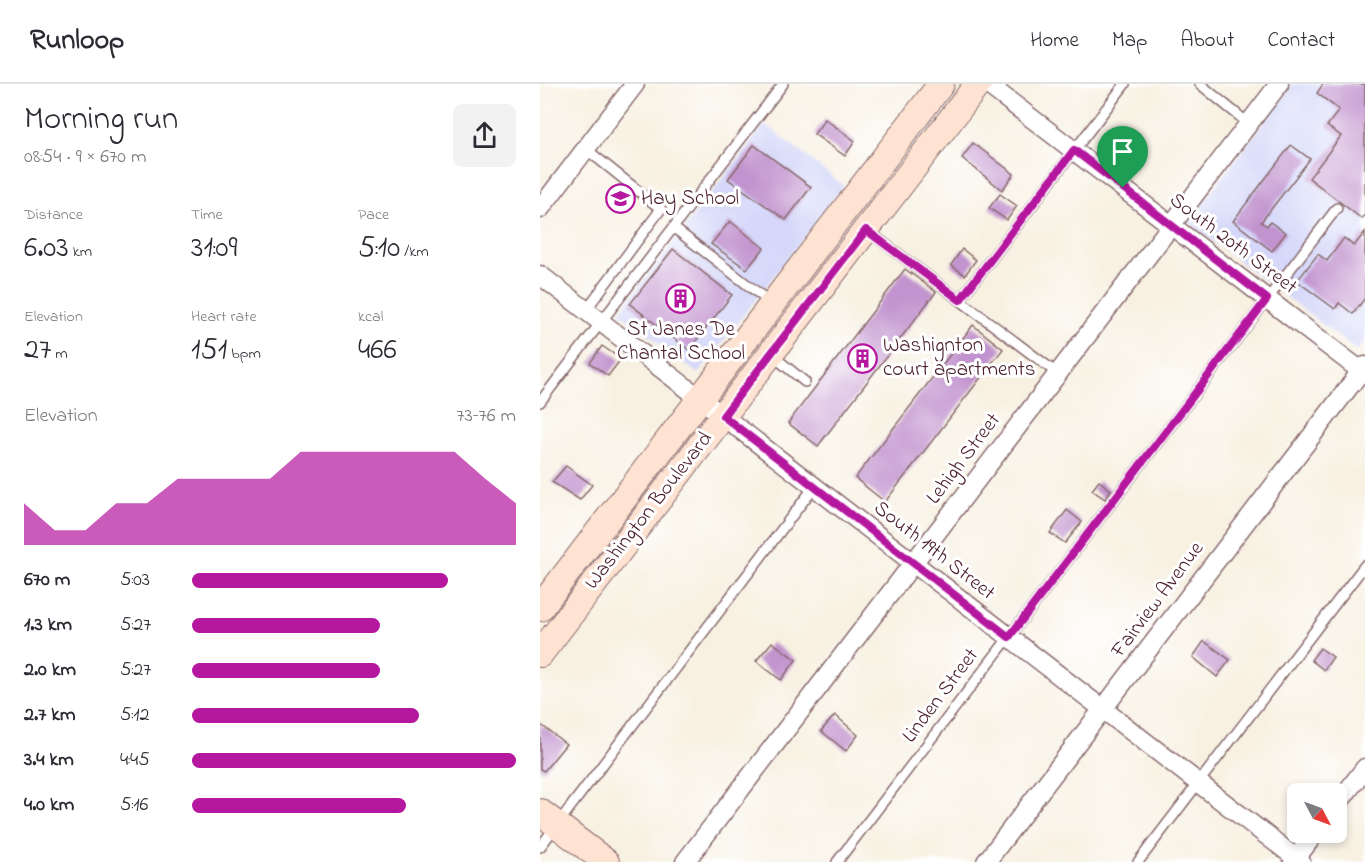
<!DOCTYPE html>
<meta charset="utf-8">
<style>
:root{--surface:#fff;--page:#f2f2f3;--text:#2b2b33;--muted:#7c7c81;--line:#e1e1e2;--accent:#b5179e}
body{margin:0;font-family:"Indie Flower",sans-serif;background:var(--page);color:var(--text);height:100vh;display:flex;flex-direction:column;font-size:22px;white-space:nowrap}
*{box-sizing:border-box;margin:0}
p{font-size:20px;color:var(--muted)}
.icon{flex:none;width:33px;height:33px;fill:none;stroke:currentColor;stroke-width:2;stroke-linecap:round;stroke-linejoin:round}
.map{position:relative;flex:1;overflow:hidden}
.sheet{display:flex;flex-direction:column;background:var(--surface);width:540px}
.sheet>*{flex:none}
.needle{width:39px;rotate:131deg}
.tools{position:absolute;left:747px;top:699px;display:grid;gap:12px}
.tools a{display:grid;place-items:center;width:60px;height:60px;border-radius:9px;background:var(--surface);box-shadow:0 3px 9px #0003;font-size:30px}
.pin{position:absolute;display:grid;place-items:center;width:51px;height:51px;color:#fff;margin:-62px -26px;border-radius:50% 50% 50% 0;rotate:-45deg;box-shadow:0 0 6px #0007}
.pin .icon{rotate:45deg}
.round{display:grid;place-items:center;flex:none;width:63px;height:63px;border-radius:9px;background:var(--page)}
.summary{display:flex;align-items:center;justify-content:space-between;height:102px;padding:0 24px}
h1{font-size:33px;font-weight:600;line-height:45px}
.stats{display:grid;grid-template-columns:repeat(3,1fr);gap:9px;height:102px;padding:6px 24px}
.stats div{display:grid;align-content:center}
.stats b{font-size:30px;font-weight:600}
.stats small{font-size:16px;font-weight:400}
.stats p{font-size:16px}
.chart{height:168px;padding:12px 24px}
.chart p{display:flex;justify-content:space-between}
.chart svg{width:100%;height:108px;margin-top:6px;fill:var(--accent);opacity:.7}
ul{padding:0 24px;list-style:none;font-size:20px}
li{display:grid;grid-template-columns:96px 72px 1fr;align-items:center;height:45px}
li i{height:15px;border-radius:8px;background:var(--accent)}
header{display:flex;align-items:center;gap:36px;box-sizing:border-box;height:84px;padding:0 30px;background:var(--surface);border-bottom:2px solid var(--line)}
header strong{font-size:28px}
nav{display:flex;gap:33px;margin-inline-start:auto;font-size:21px}
main{display:flex;flex:1;min-height:0}
.map>svg:first-child{display:block}
</style>
<header>
<strong>Runloop</strong>
<nav><a>Home</a><a>Map</a><a>About</a><a>Contact</a></nav>
</header>
<main>
<section class="sheet">
<div class="summary"><div><h1>Morning run</h1><p>08:54 · 9 × 670 m</p></div><a class="round"><svg class="icon" aria-label="share" viewBox="0 0 24 24"><path d="M12 15V3M7 8l5-5 5 5M5 13v7h14v-7"/></svg></a></div>
<div class="stats">
<div><p>Distance</p><b>6.03<small> km</small></b></div>
<div><p>Time</p><b>31:09</b></div>
<div><p>Pace</p><b>5:10<small> /km</small></b></div>
</div>
<div class="stats">
<div><p>Elevation</p><b>27<small> m</small></b></div>
<div><p>Heart rate</p><b>151<small> bpm</small></b></div>
<div><p>kcal</p><b>466</b></div>
</div>
<div class="chart"><p><span>Elevation</span>73–76 m</p>
<svg viewBox="0 0 160 44" preserveAspectRatio="none"><path d="M0 44V27L10 38L20 38L30 27L40 27L50 17L60 17L70 17L80 17L90 6L100 6L110 6L120 6L130 6L140 6L150 17L160 27V44z"/></svg>
</div>
<ul>
<li><b>670 m</b>5:03<i style="width:79%"></i></li>
<li><b>1.3 km</b>5:27<i style="width:58%"></i></li>
<li><b>2.0 km</b>5:27<i style="width:58%"></i></li>
<li><b>2.7 km</b>5:12<i style="width:70%"></i></li>
<li><b>3.4 km</b>4:45<i style="width:100%"></i></li>
<li><b>4.0 km</b>5:16<i style="width:66%"></i></li>
</ul>
</section>
<div class="map">
<svg width="825" height="778" viewBox="0 0 825 778">
<rect width="100%" height="100%" fill="#fff"/>
<filter id="ink" filterUnits="userSpaceOnUse"><feTurbulence type="fractalNoise" baseFrequency=".0167" numOctaves="2"/><feDisplacementMap in="SourceGraphic" scale="12" xChannelSelector="R" yChannelSelector="G"/><feConvolveMatrix kernelMatrix="1 2 1 2 8 2 1 2 1" color-interpolation-filters="sRGB"/></filter>
<filter id="wash" filterUnits="userSpaceOnUse"><feTurbulence type="fractalNoise" baseFrequency=".008" numOctaves="4" result="noise"/><feDisplacementMap in="SourceGraphic" scale="24" xChannelSelector="R" yChannelSelector="G"/><feGaussianBlur stdDeviation="1.35" result="paint"/><feColorMatrix in="noise" values="0 0 0 0 0 0 0 0 0 0 0 0 0 0 0 0 0 1.4 0 .05"/><feComposite in="paint" operator="in"/></filter>
<g filter="url(#wash)">
<rect width="100%" height="100%" fill="#f8f1e2"/>
<g fill="#d5d8f9">
<polygon points="753,0 825,0 825,257 817,267 648,138"/>
<polygon points="225,40 304,102 158,290 79,228"/>
</g>
<g id="blocks">
<g fill="#c294cf">
<polygon points="783,0 825,0 825,131 822,135 769,94 801,52 787,42 799,26 777,9"/>
<polygon points="285,35 315,57 305,72 274,50"/>
<polygon points="433,59 474,90 462,106 422,74"/>
<polygon points="214,61 271,103 246,136 188,95"/>
<polygon points="751,61 770,75 721,138 727,142 730,138 746,149 732,167 693,137"/>
<polygon points="460,110 477,122 467,136 449,124"/>
<polygon points="190,137 224,164 207,185 171,160"/>
<polygon points="825,148 825,214 813,230 799,219 795,225 757,197 778,170 787,177 804,154 814,162"/>
<polygon points="133,165 192,211 149,266 90,220"/>
<polygon points="422,165 436,176 425,191 411,181"/>
<polygon points="365,185 396,208 278,362 248,339"/>
<polygon points="433,241 463,265 345,418 315,394"/>
<polygon points="62,262 81,275 68,292 50,279"/>
<polygon points="26,382 52,401 40,416 12,398"/>
<polygon points="559,397 571,406 565,415 552,406"/>
<polygon points="527,426 542,438 525,459 510,449"/>
<polygon points="664,557 690,576 677,593 653,573"/>
<polygon points="232,558 256,576 241,596 216,577"/>
<polygon points="780,564 793,573 784,586 771,576"/>
<polygon points="295,631 318,651 306,667 281,647"/>
<polygon points="0,640 26,660 4,687 0,685"/>
</g>
</g>
</g>
<g filter="url(#ink)">
<use href="#blocks" fill-opacity="0" stroke="#87686b" stroke-width="1.5"/>
<g fill="none" stroke-linecap="round" stroke-linejoin="round">
<defs>
<g id="lane">
<polyline points="660,0 709,40"/>
<polyline points="46,65 121,125 46,226"/>
<polyline points="134,144 231,219"/>
<polyline points="328,147 518,290"/>
<polyline points="420,216 585,0"/>
<polyline points="232,271 265,298"/>
<polyline points="0,318 243,0"/>
<polyline points="0,763 274,403"/>
<polyline points="297,778 797,124"/>
<polyline points="598,778 825,481"/>
</g>
<g id="street">
<polyline points="447,0 825,290"/>
<polyline points="0,125 95,0"/>
<polyline points="0,191 761,778"/>
<polyline points="796,722 825,684"/>
<polyline points="145,778 739,0"/>
<polyline points="446,778 825,282"/>
<polyline points="753,778 776,748"/>
</g>
<g id="secondary">
<polyline points="0,524 401,0"/>
<polyline points="0,570 438,0"/>
<polyline points="0,728 66,778"/>
</g>
</defs>
<use href="#lane" stroke="#87686b" stroke-width="12"/>
<use href="#street" stroke="#87686b" stroke-width="21"/>
<use href="#secondary" stroke="#87686b" stroke-width="28"/>
<use href="#lane" stroke="#fff" stroke-width="9"/>
<use href="#street" stroke="#fff" stroke-width="18"/>
<use href="#secondary" stroke="#fee3d2" stroke-width="26"/>
</g>
</g>
<g fill="none" stroke-linecap="round" stroke-linejoin="round" filter="url(#ink)">
<defs>
<polygon id="route" points="534,66 727,215 469,553 183,332 326,146 420,216"/>
</defs>
<use href="#route" stroke="#fff" stroke-width="12"/>
<use href="#route" stroke="#b5179e" stroke-width="8"/>
</g>
<defs>
<symbol id="school-ring" viewBox="-11 -11 22 22"><circle r="9.5" fill="#fff" stroke="#b5179e" stroke-width="1.5"/><path d="M0-5L7-2L0 1L-7-2ZM-4 1L0 2.5L4 1V4Q0 6-4 4Z" fill="#b5179e"/></symbol>
<symbol id="building-ring" viewBox="-11 -11 22 22"><circle r="9.5" fill="#fff" stroke="#b5179e" stroke-width="1.5"/><path d="M-4-6H4V6H1V3H-1V6H-4ZM-2.5-4.3h1.7v1.8h-1.7ZM.8-4.3h1.7v1.8H.8ZM-2.5-1h1.7V.8h-1.7ZM.8-1h1.7V.8H.8Z" fill="#b5179e"/></symbol>
</defs>
<g fill-rule="evenodd">
<use href="#school-ring" x="64" y="98" width="33" height="33"/>
<use href="#building-ring" x="124" y="198" width="33" height="33"/>
<use href="#building-ring" x="306" y="258" width="33" height="33"/>
</g>
<g text-anchor="middle" dominant-baseline="central" stroke-width="6" stroke-linejoin="round" paint-order="stroke">
<g font-size="21" fill="#4a1f2b" stroke="#fff" text-anchor="start">
<text x="101" y="115">Hay School</text>
<text x="141" y="246" text-anchor="middle">St Janes De<tspan x="141" dy="24">Chantal School</tspan></text>
<text x="343" y="262">Washignton<tspan x="343" dy="24">court apartments</tspan></text>
</g>
<g font-size="21" fill="#4a1f2b" stroke="#fff">
<text transform="translate(693 160) rotate(37)">South 20th Street</text>
<text transform="translate(424 375) rotate(-53)">Lehigh Street</text>
<text transform="translate(109 427) rotate(-52)">Washington Boulevard</text>
<text transform="translate(394 467) rotate(38)">South 19th Street</text>
<text transform="translate(618 516) rotate(-53)">Fairview Avenue</text>
<text transform="translate(401 612) rotate(-53)">Linden Street</text>
</g>
</g>
</svg>
<div class="tools">
<a><svg class="needle" viewBox="-14 -14 28 28"><path d="M0-13l5 13h-10z" fill="#e53935"/><path d="M0 13l5-13h-10z" fill="#7c7c81"/></svg></a>
</div>
<div class="pin" style="left:583px;top:104px;background:#1e9e55"><svg class="icon" aria-label="arrive" viewBox="0 0 24 24"><path d="M6 21V4h12l-3 4 3 4H6"/></svg></div>
</div>
</main>
